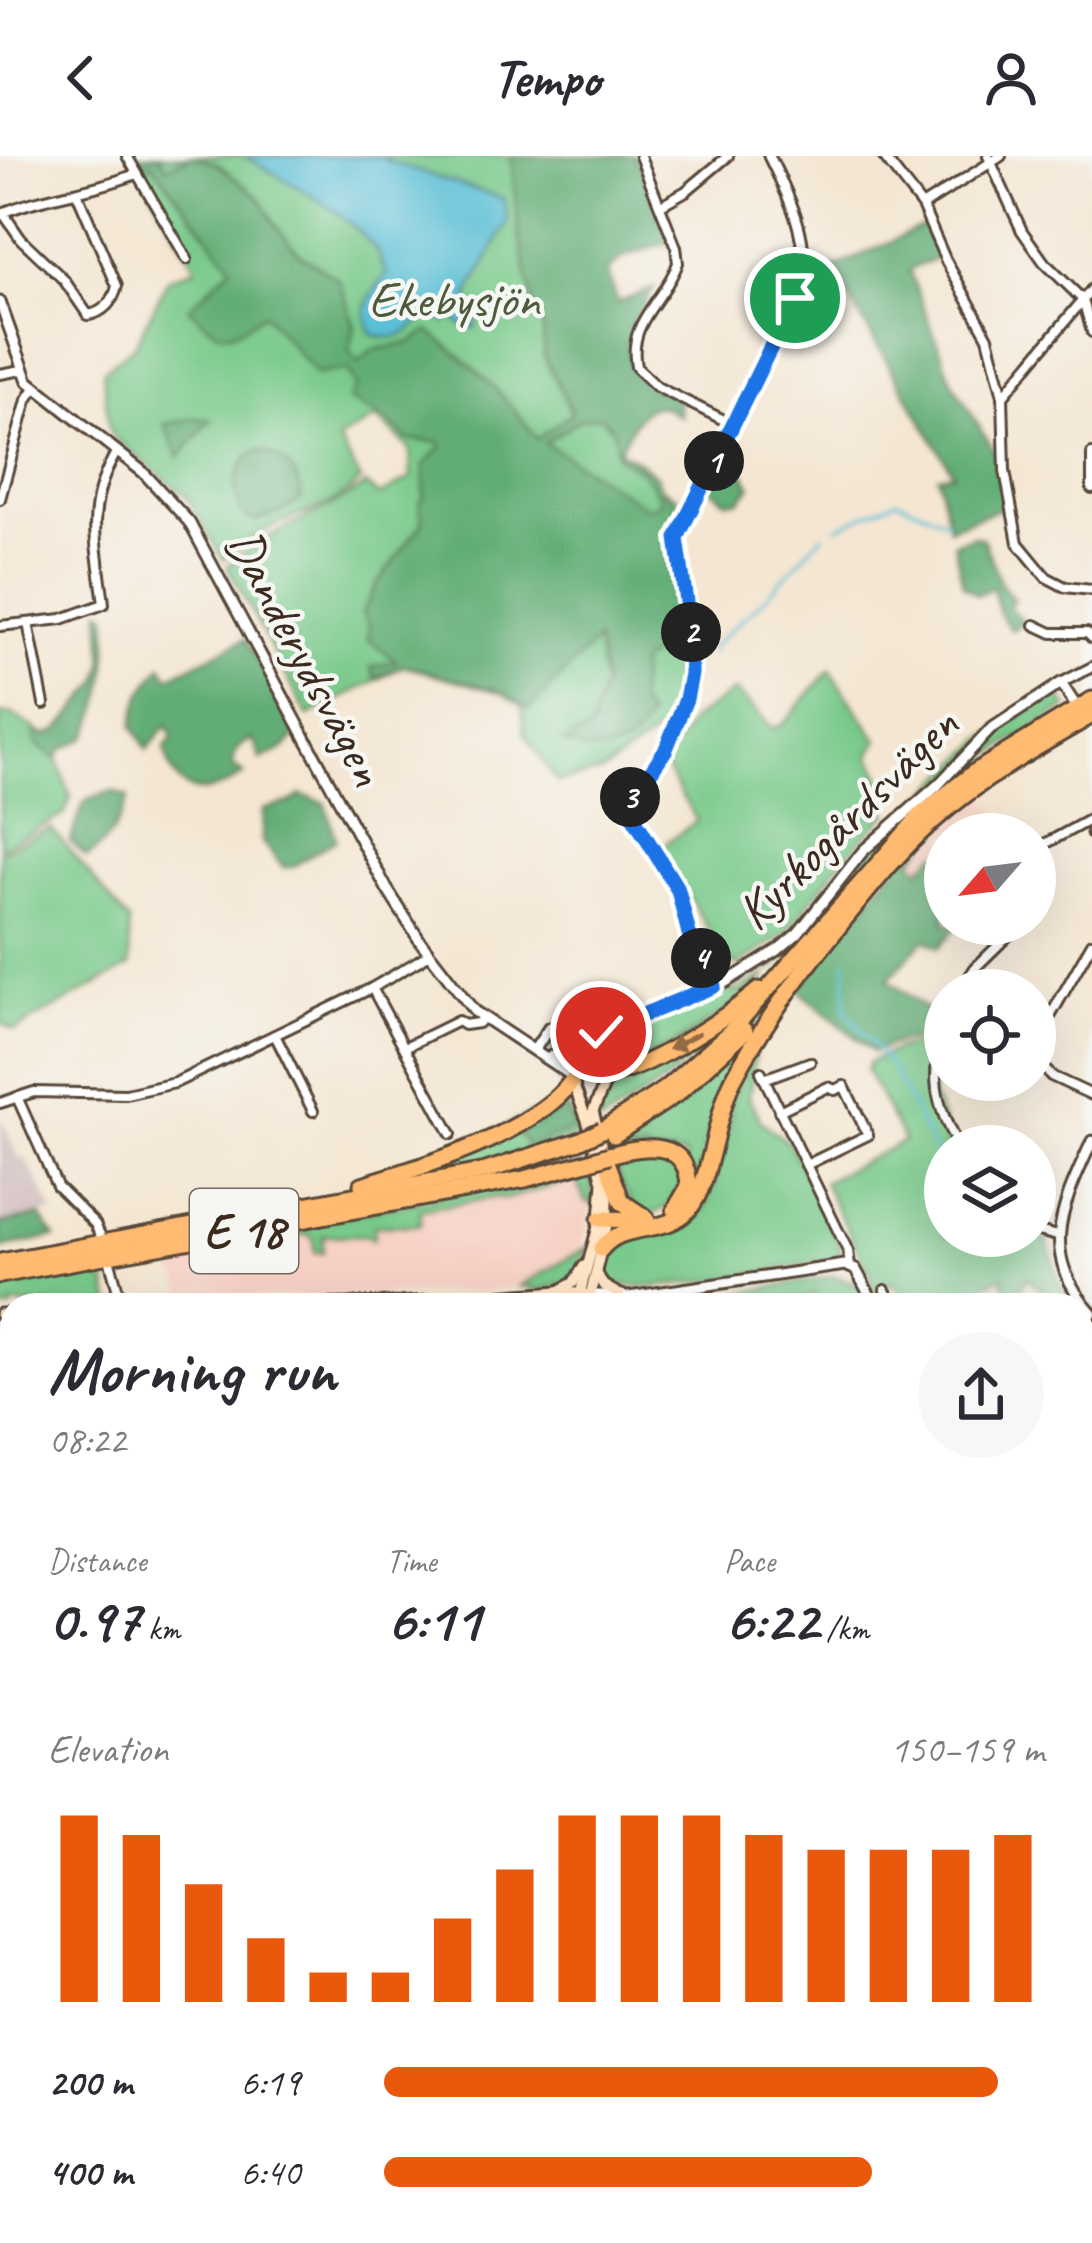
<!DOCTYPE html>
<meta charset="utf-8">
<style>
:root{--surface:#fff;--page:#f7f7f7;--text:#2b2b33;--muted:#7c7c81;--accent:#ea580c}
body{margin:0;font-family:Caveat,sans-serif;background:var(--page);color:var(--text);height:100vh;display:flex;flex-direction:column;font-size:45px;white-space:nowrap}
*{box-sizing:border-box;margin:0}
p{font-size:39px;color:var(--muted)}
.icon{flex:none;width:66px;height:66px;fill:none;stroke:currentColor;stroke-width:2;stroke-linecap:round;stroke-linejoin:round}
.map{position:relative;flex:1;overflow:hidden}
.side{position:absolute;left:0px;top:1137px;width:1092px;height:951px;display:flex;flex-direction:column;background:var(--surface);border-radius:36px 36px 0 0;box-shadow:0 12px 48px #0002}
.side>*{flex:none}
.needle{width:78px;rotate:242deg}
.controls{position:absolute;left:924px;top:657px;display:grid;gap:24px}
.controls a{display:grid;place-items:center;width:132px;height:132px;border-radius:50%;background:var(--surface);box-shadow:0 12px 48px #0002;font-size:60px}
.pin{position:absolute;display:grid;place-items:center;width:102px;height:102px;color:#fff;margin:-51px;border:6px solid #fff;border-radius:50%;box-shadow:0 3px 12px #0007}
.km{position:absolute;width:60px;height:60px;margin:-30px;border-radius:50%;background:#222;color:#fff;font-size:33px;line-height:60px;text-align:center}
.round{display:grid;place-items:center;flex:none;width:126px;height:126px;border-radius:63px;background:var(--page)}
.head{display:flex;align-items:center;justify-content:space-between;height:204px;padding:0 48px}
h1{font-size:66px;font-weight:700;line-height:90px}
.figures{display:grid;grid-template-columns:repeat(3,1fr);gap:18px;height:204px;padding:12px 48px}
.figures div{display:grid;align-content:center}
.figures b{font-size:60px;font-weight:700}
.figures small{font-size:33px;font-weight:400}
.figures p{font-size:33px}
.chart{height:336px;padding:24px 48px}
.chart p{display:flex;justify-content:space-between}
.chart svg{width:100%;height:216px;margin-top:12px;stroke:var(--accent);stroke-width:6}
ul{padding:0 48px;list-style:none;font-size:39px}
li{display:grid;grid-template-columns:192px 144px 1fr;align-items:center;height:90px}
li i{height:30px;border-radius:15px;background:var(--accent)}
header{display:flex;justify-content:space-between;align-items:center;height:156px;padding:0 48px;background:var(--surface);font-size:54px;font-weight:700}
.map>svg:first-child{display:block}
</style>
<header><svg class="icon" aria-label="back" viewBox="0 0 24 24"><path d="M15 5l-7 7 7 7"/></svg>Tempo<svg class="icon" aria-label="person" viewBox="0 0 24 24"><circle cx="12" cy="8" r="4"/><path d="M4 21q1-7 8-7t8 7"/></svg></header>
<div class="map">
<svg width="1092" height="2087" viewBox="0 0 1092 2087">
<rect width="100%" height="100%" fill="#f6f6f2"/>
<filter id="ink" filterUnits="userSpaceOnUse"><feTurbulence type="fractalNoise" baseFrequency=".00833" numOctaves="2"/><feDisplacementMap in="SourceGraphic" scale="24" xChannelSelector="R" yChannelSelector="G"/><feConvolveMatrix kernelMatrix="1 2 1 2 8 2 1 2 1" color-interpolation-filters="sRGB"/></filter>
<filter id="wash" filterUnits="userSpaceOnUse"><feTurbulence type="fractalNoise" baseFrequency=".004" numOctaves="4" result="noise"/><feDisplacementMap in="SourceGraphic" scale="48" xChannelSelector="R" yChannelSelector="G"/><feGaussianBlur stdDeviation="2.7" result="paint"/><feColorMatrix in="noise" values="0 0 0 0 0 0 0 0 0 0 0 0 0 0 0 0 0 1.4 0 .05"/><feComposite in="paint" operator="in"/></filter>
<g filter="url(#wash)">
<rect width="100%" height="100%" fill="#f4e6d2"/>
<g fill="#f7d1c6">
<polygon points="978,638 1019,678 945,678 945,703 936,697 920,714 912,703 939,671"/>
<polygon points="577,1024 585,1045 591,1048 585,1082 573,1098 517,1130 481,1135 184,1143 179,1122 169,1111 185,1101 255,1093 256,1110 261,1110 261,1092 289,1079 309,1078 315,1097 323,1096 322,1080 373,1083 373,1070 419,1069 420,1054 497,1041 505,1043"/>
</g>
<polygon fill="#d2bfbf" points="0,960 20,1004 26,1003 54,1056 0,1068"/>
<g fill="#78c98a" stroke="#5a7a54" stroke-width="3">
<path d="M132 0H528L623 284 619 297C640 302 654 316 661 334L665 333 684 346 670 380 684 497 681 532 669 568 602 616 557 626 524 576 522 550 503 537 404 510 308 560 227 410C271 372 320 361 366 329L379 340 411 322 410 293 377 262 338 284 361 324C334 354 297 356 264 375 250 383 237 395 223 404L186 340 113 281 109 273 103 215 135 189 168 123 196 112Z"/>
<polygon points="830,514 878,584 870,599 886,632 877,637 888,657 843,703 785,779 737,810 723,797 659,692 697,665 663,609 692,564 735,535 774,573 785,566"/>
<polygon points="1051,539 1061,541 1068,551 974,609 917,654 773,813 765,811 732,831 729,827 803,779 881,681 985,582"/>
<polygon points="0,558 13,559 35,573 37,589 57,603 71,642 64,659 0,692"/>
<polygon points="51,672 129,766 130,810 14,875 0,865 0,696"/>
<path d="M768 818C739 849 657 905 616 911 603 912 585 903 571 901 555 899 547 898 546 881L551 877 600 881 725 832 736 836Z"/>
<polygon points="748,850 668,923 600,968 598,956 614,924"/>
<path d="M759 867C726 921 709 963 697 1026L692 1030 684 999 609 994 606 988 625 980 731 898Z"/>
<polygon points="933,887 932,940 955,990 945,990 945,1080 1035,1080 1047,1084 1059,1126 1074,1149 1057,1149 1028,1121 1008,1147 1003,1120 943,1149 892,1149 906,1140 893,1127 888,1129 885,1126 879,1128 881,1134 877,1137 887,1146 880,1149 870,1128 871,1119 823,1026 904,985 866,914 869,906 903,891"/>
<path d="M756 890 749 942 760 965 790 988 841 1091 839 1098 832 1103C783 1111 639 1145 602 1123L604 1098 612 1087 690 1070 706 1050 714 1026 731 958 728 950Z"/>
<polygon points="563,943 581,979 517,1002 380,1029"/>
<path d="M643 994 674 1004 684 1030C643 1088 629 1045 611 1002Z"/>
<polygon points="590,1011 594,1049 585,1045 576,1024 505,1043 497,1041 421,1054 420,1069 374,1070 373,1083 364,1079 323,1080 323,1097 315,1097 314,1084 309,1078 290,1079 290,1087 285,1092 261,1092 261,1111 256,1111 254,1093 185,1101 169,1111 124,1117 114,1105"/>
<path d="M588 1091C574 1125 571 1130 533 1135L531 1130 518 1131Z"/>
<polygon points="101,1107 112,1149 12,1149 12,1153 0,1154 0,1125"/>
<polygon points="833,1120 858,1128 863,1138 844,1149 820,1149 814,1138 794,1149 772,1149 769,1144 760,1149 723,1149 722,1143 675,1149"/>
</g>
<g fill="#62ad76" stroke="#4e6c4a" stroke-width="3" fill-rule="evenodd">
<path d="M131 0H159L166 11 193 0 218 8 261 43 277 71 300 98 339 124 355 171 349 196 358 207 373 194 409 187 429 175C469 205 508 242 537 283L572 257 544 200 543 172 535 157 519 79 511 0H635L670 86 625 100 607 116 618 147 654 132C638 156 614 199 641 224 651 232 666 237 677 243L680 260C643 232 635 269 618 294L655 318 663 336 672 340 677 357 665 379 680 480 640 507 639 549 648 560C633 600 598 601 563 586L590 574 603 529 597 484 529 553 500 535 404 509 375 522 371 511 396 505 368 483 369 470 362 457 376 429 423 366 419 347 424 341V309L442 290 439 286 409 284 386 264 349 244 356 230 347 214 316 218 264 158C224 184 224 185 189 152L232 110 152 8 137 12ZM601 260 614 274 617 300 644 317 662 345 648 352 545 287 578 264Z"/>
<polygon points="926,69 939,101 909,114 954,229 1000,305 1006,350 949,372 938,320 953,317 832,113"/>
<polygon points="193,262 211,264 179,301 165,268"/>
<path d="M257 294C282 299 300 317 302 342L282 356 254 365 241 357C231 332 235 310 257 294Z"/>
<polygon points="724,301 726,310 745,318 751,330 740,344 728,345 706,330"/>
<polygon points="974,380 983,383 1002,430 1014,444 1008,451 1024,466 1011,474 999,457 993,431 977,439 963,429 954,387"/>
<path d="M101 454 107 458C110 500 108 544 86 581L61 594 57 603 37 589 35 573 44 579 58 575 99 526 104 507Z"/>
<path d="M245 483 299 576 286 591 261 604 253 583C238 589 234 595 233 611L244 618C205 645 173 642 165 591L173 582 167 569 147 594 133 569 141 539 162 509 169 521Z"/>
<path d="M112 635 128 641C119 668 111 684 87 701L70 685 85 645Z"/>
<polygon points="301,639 325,647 336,683 292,711 283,711 262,686 263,654 292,646"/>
<path d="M939 671 912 704 920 713 937 697 945 703V722L934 734 945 746V768H959L939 791 924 783 888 824 932 858 943 860 936 881 900 886 873 896 798 834C840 784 888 708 939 671Z"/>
<polygon points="566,953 575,973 527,991 518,975"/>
<polygon points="40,1060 55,1081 0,1093 0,1068"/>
<polygon points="12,1376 12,1461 0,1448 0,1378"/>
<polygon points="12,1515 12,2076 497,2076 497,2087 0,2087 0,1517 5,1520"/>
</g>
<path fill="#5abfd7" stroke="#4a747a" stroke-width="3" d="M245 0H383L389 6 503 42 508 65 468 140 478 157 475 172 458 167 453 159 445 167 438 161 443 155 435 150C417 170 401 190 372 178 358 148 371 142 387 117 379 108 381 100 374 92 343 51 288 27 245 0Z"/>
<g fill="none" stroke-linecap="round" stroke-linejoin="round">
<g stroke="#5abfd7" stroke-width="3">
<polyline points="836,372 897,344 947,365"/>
<polyline points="670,449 673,452"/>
<polyline points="713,498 711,492 766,441 823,379"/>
<polyline points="846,805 845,854 892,912 945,1015"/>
</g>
</g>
</g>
<g filter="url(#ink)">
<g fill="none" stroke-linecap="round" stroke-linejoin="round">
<defs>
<g id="minor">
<polyline points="127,0 187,103"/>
<path d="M640 0 676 91 678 107C664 146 627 164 636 211L657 231 732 268"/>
<polyline points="883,0 922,50 946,105 988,181 1003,240 1005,315 1018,387 1046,421 1065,431 1092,434"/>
<polyline points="988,0 1022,75 1044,106 1083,144 1092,176"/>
<polyline points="661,49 686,35 728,0"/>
<polyline points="922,50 1001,0"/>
<path d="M3 57 21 83 64 124 88 159C103 157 114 145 117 130L77 37"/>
<path d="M0 58C44 39 92 36 136 18"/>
<polyline points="0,218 22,214"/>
<polyline points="1003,240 1092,133"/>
<polyline points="1092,298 1092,333"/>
<polyline points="0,343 27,244 35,232"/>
<polyline points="28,467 44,548"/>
<polyline points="1035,469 1052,477 1087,477 1092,482"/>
<path d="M0 470 62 463 104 448C97 387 83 352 117 295"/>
<polyline points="1061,527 1092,511"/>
<path d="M1035 753C1050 736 1037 710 1043 689L1089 664"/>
<polyline points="372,832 451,978"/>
<polyline points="961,834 975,812 1020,768"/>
<path d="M945 871C929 918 935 948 958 990"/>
<polyline points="275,879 313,955"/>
<polyline points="1035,887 1092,787"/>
<polyline points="405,891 458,865 464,869 478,867 482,862"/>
<polyline points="1035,901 1051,920 1092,939"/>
<polyline points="761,916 848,1095 850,1110"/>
<polyline points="764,923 810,906"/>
<polyline points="17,941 57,1030 95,1068 101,1081"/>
<polyline points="0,947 34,936 126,938 175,927 372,832 430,798"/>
<polyline points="779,955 828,931 835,934 844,930 868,979 806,1009"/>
<polyline points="1035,1074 1057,1080"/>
<polyline points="110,1106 122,1149"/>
<polyline points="885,1134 891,1146 887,1149"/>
<polyline points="1080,1216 1092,1227"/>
<polyline points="1080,1258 1092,1277"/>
<polyline points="1080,1392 1092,1423"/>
<polyline points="1080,1495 1092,1486"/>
<polyline points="1080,1898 1092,1901"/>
<polyline points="1080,2048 1092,2044"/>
<polyline points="800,2076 804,2087"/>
<polyline points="559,2087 560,2076"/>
<polyline points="826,2087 831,2076"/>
</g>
<g id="tertiary">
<polyline points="0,146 28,225 143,316 189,366 387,733 420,785 474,855 572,920"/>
<polyline points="1092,662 1092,678"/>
<path d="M714 830 689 779 678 734 627 651 666 593 687 543 691 518V481L677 382 802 123C809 79 788 39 769 0"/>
<polyline points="535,893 549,872 594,878 617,871 726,826 779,793 798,777 863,695 938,629 991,573 1061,527 1074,547"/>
<polyline points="551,900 586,909"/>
<path d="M1092 985C1062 1052 1037 1096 1092 1157"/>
<polyline points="590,1139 622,1139"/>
<polyline points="588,1147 845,1109 856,1114 875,1149"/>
<polyline points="1080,1251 1092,1238"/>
<polyline points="1080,1827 1092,1906"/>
</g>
<g id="secondary">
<polyline points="598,1119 603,1129 620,1139"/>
<polyline points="559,1135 573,1127 584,1110"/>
<polyline points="275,1149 293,1149"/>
<polyline points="294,1149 400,1147 559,1135 585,1138"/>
<polyline points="521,1149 583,1146"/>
<path d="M577 1149 600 1063 603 1026 587 964 572 925C574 912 586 907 598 911L607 923 593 955 605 1001"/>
<polyline points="588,1149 607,1069 609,1024"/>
<polyline points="0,1158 12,1158"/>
<polyline points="511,2087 511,2076"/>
</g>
<g id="motorway">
<path d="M605 918C644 918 728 860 759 834"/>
<polyline points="602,974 665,933 729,877 922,658 972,618 1092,544"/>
<polyline points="614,979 678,937 745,875"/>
<path d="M609 999C643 989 687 982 689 1030L675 1054"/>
<polyline points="607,1006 622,1046 646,1062"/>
<path d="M362 1029C423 1011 534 977 572 925"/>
<polyline points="600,1063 647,1064"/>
<path d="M601 1093C624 1064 664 1081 689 1053 711 1028 715 959 733 924 764 864 805 812 847 760 874 727 901 693 933 665 981 622 1037 591 1092 559"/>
<polyline points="0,1106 486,1015 579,985"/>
<polyline points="0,1119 525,1023 587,1006"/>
</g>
</defs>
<use href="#minor" stroke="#574639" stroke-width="14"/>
<use href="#tertiary" stroke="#574639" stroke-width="15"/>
<use href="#secondary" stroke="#574639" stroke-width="15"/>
<use href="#motorway" stroke="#574639" stroke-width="21"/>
<use href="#minor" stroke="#fff" stroke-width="8"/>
<use href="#tertiary" stroke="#fff" stroke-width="9"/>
<use href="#secondary" stroke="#ffe4c6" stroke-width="9"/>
<use href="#motorway" stroke="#ffbb71" stroke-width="15"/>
<defs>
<g id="motorway-bridge">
<polyline points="579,985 602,974"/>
<polyline points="587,1006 609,999"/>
</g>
</defs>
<use href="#motorway-bridge" stroke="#574639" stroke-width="21" stroke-linecap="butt"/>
<use href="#motorway-bridge" stroke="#ffbb71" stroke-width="15"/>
</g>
<defs><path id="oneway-solid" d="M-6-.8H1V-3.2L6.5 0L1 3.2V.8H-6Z" transform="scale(3)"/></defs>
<use fill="#936b43" href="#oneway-solid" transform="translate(684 885) rotate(152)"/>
</g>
<g fill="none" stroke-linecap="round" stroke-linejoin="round" filter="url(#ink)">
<defs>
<polyline id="route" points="601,876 714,830 689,778 678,734 627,651 666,593 686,543 691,518 691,481 677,382 795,142"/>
</defs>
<use href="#route" stroke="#fff" stroke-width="24"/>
<use href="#route" stroke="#1a73e8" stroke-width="15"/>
</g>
<g text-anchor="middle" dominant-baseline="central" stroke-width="9" stroke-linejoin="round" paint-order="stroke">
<rect fill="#f6f6f2" stroke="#73675e" stroke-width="3" x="190" y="1033" width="108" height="84" rx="9"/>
<g font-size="48" font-weight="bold" fill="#3b2a1e">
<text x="244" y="1075">E 18</text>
</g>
<g font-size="51" fill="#4d5a3e" stroke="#f6f6f2">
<text x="454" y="143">Ekebysjön</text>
</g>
<g font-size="51" fill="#3b2a1e" stroke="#f6f6f2">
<text transform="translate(306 501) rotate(62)">Danderydsvägen</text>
<text transform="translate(847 662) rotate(-45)">Kyrkogårdsvägen</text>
</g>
</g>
</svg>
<div class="controls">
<a><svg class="needle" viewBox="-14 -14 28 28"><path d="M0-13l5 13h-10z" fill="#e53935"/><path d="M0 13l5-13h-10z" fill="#7c7c81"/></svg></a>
<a><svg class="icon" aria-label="locate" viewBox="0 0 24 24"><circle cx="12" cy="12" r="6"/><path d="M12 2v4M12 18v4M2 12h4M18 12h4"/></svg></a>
<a><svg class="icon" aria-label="layers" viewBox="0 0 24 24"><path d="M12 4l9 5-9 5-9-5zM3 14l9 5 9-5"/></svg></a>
</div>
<div class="pin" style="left:795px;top:142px;background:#1e9e55"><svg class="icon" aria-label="arrive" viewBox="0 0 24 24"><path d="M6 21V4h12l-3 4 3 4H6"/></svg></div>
<div class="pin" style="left:601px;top:876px;background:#d93025"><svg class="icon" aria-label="check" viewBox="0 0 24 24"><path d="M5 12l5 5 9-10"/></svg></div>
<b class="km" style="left:714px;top:305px">1</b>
<b class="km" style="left:691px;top:476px">2</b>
<b class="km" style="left:630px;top:641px">3</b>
<b class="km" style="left:701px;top:802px">4</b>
<section class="side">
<div class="head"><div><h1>Morning run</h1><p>08:22</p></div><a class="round"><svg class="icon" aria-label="share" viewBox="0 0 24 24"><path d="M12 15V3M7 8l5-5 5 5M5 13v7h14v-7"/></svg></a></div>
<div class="figures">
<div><p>Distance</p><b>0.97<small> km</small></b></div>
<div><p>Time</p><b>6:11</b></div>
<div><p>Pace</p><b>6:22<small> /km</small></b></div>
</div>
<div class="chart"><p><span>Elevation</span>150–159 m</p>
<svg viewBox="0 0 160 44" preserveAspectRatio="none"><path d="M5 44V6M15 44V10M25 44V20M35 44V31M45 44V38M55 44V38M65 44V27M75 44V17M85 44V6M95 44V6M105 44V6M115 44V10M125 44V13M135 44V13M145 44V13M155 44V10"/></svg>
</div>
<ul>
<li><b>200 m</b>6:19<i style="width:93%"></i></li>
<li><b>400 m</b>6:40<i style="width:74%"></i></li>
</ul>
</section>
</div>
